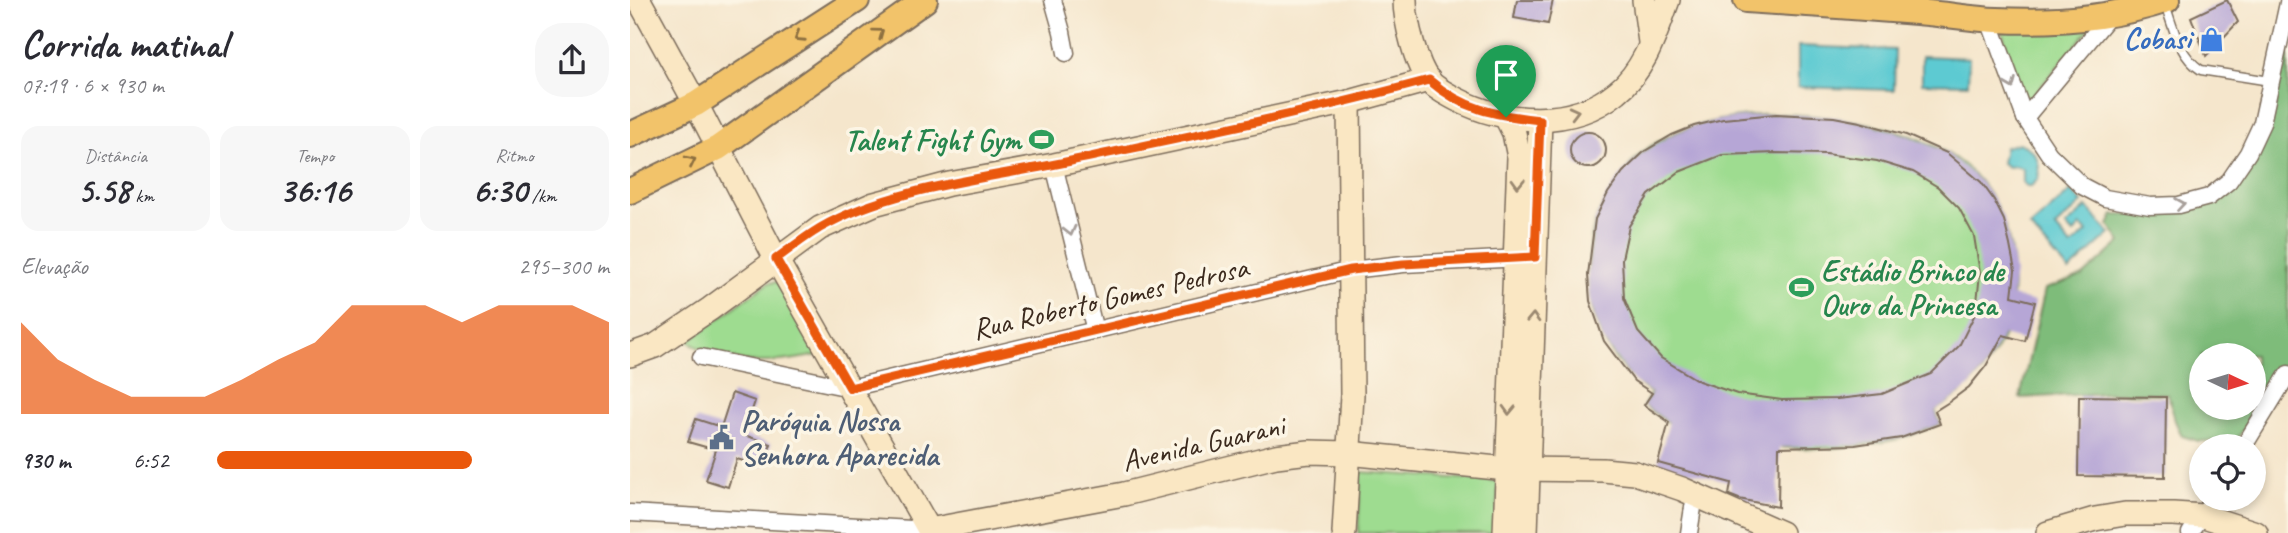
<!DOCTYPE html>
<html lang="pt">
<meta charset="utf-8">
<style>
:root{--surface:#fff;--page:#f7f7f7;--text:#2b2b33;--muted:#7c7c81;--accent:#ea580c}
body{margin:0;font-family:Caveat,sans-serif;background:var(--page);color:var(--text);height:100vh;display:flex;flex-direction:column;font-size:26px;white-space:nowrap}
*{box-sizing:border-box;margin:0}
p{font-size:23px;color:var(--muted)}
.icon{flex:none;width:38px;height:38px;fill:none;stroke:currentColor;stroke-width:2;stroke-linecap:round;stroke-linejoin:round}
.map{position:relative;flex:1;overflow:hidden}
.sheet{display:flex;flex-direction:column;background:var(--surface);width:630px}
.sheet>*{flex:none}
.needle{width:46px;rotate:94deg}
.tools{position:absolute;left:1559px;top:343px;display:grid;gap:14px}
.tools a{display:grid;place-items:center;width:77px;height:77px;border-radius:50%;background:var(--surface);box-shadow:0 4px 10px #0003;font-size:35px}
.pin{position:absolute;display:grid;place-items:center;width:60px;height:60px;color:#fff;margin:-72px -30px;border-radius:50% 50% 50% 0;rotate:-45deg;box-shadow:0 0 7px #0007}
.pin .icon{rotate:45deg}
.round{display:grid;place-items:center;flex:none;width:74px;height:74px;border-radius:28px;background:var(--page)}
.headline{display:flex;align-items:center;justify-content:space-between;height:119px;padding:0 21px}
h1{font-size:38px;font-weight:700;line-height:52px}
.figures{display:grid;grid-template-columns:repeat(3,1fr);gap:10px;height:119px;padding:7px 21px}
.figures div{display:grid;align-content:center;border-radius:18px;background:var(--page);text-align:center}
.figures b{font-size:35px;font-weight:700}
.figures small{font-size:19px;font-weight:400}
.figures p{font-size:19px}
.chart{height:196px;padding:14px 21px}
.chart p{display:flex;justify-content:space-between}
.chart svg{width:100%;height:126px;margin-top:7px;fill:var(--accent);opacity:.7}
ul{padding:0 21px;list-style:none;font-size:23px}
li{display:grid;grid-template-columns:112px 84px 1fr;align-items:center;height:52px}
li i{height:18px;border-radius:9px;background:var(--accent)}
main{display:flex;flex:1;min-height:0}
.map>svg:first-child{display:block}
</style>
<main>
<section class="sheet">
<div class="headline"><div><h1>Corrida matinal</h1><p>07:19 · 6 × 930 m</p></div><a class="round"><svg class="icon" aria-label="share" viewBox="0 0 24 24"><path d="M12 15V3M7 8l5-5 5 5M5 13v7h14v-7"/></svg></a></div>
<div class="figures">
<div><p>Distância</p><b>5.58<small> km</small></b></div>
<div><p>Tempo</p><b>36:16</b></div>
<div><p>Ritmo</p><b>6:30<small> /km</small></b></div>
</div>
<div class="chart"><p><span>Elevação</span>295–300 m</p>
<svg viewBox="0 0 160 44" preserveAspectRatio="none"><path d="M0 44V12L10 25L20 32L30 38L40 38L50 38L60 32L70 25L80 19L90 6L100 6L110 6L120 12L130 6L140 6L150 6L160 12V44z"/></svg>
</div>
<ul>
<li><b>930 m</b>6:52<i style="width:65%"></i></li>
</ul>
</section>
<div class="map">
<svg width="1658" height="533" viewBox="0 0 1658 533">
<rect width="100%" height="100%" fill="#fcf5e5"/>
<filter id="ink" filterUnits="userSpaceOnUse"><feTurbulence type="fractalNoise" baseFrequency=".0143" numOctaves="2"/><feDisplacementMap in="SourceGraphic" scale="14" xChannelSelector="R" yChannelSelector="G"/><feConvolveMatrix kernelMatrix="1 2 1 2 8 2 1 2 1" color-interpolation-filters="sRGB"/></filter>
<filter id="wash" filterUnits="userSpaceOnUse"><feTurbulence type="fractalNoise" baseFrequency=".00686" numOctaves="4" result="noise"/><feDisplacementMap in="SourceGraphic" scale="28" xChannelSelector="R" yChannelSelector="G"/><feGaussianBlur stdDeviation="1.57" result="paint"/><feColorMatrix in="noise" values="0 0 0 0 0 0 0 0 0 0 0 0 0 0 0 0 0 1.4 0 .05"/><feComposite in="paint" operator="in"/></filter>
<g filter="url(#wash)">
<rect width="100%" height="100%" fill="#f5e6cc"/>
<g fill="#9edc90" stroke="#6c8357" stroke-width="2">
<polygon points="1471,15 1397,103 1381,62 1369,20"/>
<path d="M1146 114C1203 115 1267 123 1317 153 1367 184 1388 239 1382 296 1382 304 1382 314 1379 322 1366 360 1340 391 1305 410L1310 424C1297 429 1283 435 1269 439 1197 455 1110 451 1041 423 1031 419 1022 411 1014 405L1021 393C976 361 956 316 959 261 960 248 961 231 966 219 969 209 977 200 982 191 991 176 1001 161 1015 150 1052 123 1102 116 1146 114Z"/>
<path d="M148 282 189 355C171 358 151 362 133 362 110 363 77 355 58 341L138 283Z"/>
<polygon points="731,472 868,481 867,533 728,533"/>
</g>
<path fill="#7ebc7a" stroke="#5c734c" stroke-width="2" fill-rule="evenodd" d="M1658 36V362L1605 442 1568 441 1552 436 1545 421 1538 394 1478 393 1390 398 1415 289 1453 276 1491 242 1479 225 1484 215H1498L1582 205 1613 173ZM1572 355H1624V408H1572Z"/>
<g fill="#5dcad2" stroke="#4c7a78" stroke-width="2">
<polygon points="1168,46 1265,50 1264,90 1168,87"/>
<polygon points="1292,56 1339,58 1338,84 1292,83"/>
<path d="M1389 143C1406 150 1411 160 1408 179L1401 186H1397L1393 183V169L1386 166 1378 167 1372 163 1375 147Z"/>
<polygon points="1441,191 1452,203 1425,227 1441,246 1457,232 1451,226 1443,234 1436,226 1457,207 1480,234 1439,271 1400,227"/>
</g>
<g id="blocks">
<g fill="#b6a6d6" fill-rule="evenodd">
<polygon points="887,0 923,0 918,24 884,18"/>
<polygon points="1597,0 1608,22 1576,56 1561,17"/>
<path d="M1146 114 1204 117 1230 122 1276 135 1317 153 1351 182 1364 200 1374 220 1380 245 1385 271 1382 296 1405 302 1395 341 1373 335 1356 366 1339 387 1319 402 1305 411 1310 424 1271 438 1225 445 1149 447 1148 507 1109 499 1099 495 1101 483 1028 463 1039 422 1014 405 1022 393 1004 381 974 341 960 301 958 275 965 219 978 193 993 172 1015 151 1042 135 1064 126 1093 119ZM1145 153 1196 154 1247 161 1283 172 1308 187 1329 208 1344 236 1350 273 1346 312 1329 346 1301 374 1252 394 1207 399 1152 400 1107 394 1069 381 1031 358 1008 332 994 298 992 259 999 226 1019 195 1049 172 1092 155Z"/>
<circle cx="958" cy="150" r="18"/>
<polygon points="102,393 125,401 114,435 141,444 133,467 107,459 98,487 76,480 86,450 58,442 66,419 91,427"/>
<polygon points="1449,396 1536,397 1535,477 1448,476"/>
</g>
</g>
</g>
<g filter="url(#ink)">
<use href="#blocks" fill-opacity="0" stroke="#7c6c5b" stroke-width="2"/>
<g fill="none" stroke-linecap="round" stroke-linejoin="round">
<defs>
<path id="lane" d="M1535 4C1543 27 1549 56 1571 70L1640 81"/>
<g id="street">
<polyline points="423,0 432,32 436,53"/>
<polyline points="1359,20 1395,118 1419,154 1452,186 1475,198 1520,206 1549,205 1579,197 1599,181 1618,153 1632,123 1658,3"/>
<polyline points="1395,118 1481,14"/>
<polyline points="424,165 465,331"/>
<polyline points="71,357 220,388 721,270 773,264 892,258"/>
<polyline points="1614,446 1658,374"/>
<polyline points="0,513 299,530"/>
<polyline points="1059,533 1065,495"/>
<polyline points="1560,533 1584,499"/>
</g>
<g id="secondary">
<polyline points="9,0 66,104 146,259 301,533"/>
<path d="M775 0C775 21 786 65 799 81 806 89 817 94 826 99 875 124 942 129 987 92 1015 70 1026 32 1038 0"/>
<polyline points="1014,0 1020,42"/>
<polyline points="0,355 25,346 80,309 190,228 244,204 319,184 424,165 719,102 799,80"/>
<polyline points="299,530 494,494 646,456 679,452 718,453 877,469 973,470 1005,473 1052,489 1151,533"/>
<polyline points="714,533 722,395 719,102"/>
<polyline points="875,533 889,157 884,133 876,117"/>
<polyline points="896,533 910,120"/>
<polyline points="1418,533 1465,519 1495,514 1543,514 1574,516 1626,533"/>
</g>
<g id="primary">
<path d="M1116 0C1177 4 1238 8 1298 13 1321 15 1344 19 1367 20 1424 23 1483 18 1537 0"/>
<polyline points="0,135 66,104 227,0"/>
<polyline points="0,191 88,148 295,0"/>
</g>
</defs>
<use href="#lane" stroke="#7c6c5b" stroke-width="11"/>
<use href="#street" stroke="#7c6c5b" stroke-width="19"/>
<use href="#secondary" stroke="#7c6c5b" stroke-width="26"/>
<use href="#primary" stroke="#7c6c5b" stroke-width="28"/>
<use href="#lane" stroke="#fff" stroke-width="8"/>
<use href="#street" stroke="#fff" stroke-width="16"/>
<use href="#secondary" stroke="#fae7c3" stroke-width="23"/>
<use href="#primary" stroke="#f2c36a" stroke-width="24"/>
</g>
<defs><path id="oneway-chevron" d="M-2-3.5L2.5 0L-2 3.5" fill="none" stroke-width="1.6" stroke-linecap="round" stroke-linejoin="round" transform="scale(1.75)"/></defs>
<g stroke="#8d6f40">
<use href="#oneway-chevron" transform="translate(249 33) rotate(-36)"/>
<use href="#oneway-chevron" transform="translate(169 37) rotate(147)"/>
<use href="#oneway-chevron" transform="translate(61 161) rotate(-26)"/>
</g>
<g stroke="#a79f9a">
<use href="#oneway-chevron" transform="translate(1381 84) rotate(68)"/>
<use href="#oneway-chevron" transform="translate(1550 204) rotate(-9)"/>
<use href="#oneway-chevron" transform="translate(440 231) rotate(76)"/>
</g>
<g stroke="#9a8870">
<use href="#oneway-chevron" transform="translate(944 112) rotate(-14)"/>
<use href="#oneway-chevron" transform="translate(888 183) rotate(92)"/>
<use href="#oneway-chevron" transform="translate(903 318) rotate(-88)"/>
<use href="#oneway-chevron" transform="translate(879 410) rotate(92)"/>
</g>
</g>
<g fill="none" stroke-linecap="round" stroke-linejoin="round" filter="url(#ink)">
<defs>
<path id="route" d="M799 80C834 110 865 115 910 120L905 257 773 264 721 270 220 388 146 259C161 248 175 237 190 228 260 187 362 178 441 161 560 136 681 112 799 80Z"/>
</defs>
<use href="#route" stroke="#fff" stroke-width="14"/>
<use href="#route" stroke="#ea580c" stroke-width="9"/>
</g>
<defs>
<symbol id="shop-bare" viewBox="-9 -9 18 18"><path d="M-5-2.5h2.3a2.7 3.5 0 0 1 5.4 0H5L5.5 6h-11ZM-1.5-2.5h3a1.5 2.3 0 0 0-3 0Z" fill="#3f7fe0" stroke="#fcf5e5" stroke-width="2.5" paint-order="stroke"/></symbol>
<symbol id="stadium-bare" viewBox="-9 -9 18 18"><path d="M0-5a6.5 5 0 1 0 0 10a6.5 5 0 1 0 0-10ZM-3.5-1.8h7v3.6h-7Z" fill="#2e9e5b" stroke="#fcf5e5" stroke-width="2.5" paint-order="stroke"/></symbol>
<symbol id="civic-bare" viewBox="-9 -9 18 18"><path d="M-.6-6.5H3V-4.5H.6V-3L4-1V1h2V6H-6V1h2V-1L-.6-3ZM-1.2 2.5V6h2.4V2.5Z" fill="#5c6f8a" stroke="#fcf5e5" stroke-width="2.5" paint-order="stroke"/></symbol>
</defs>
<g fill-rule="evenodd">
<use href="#shop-bare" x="1564" y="22" width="35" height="35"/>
<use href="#stadium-bare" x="394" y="122" width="35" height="35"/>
<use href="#stadium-bare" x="1154" y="270" width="35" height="35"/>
<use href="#civic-bare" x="74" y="420" width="35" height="35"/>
</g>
<g text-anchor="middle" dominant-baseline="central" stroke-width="7" stroke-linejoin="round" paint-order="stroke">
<g font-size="30" font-weight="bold" fill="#366cbe" stroke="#fcf5e5" text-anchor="end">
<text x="1561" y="39">Cobasi</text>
</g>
<g font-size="30" font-weight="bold" fill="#27864d" stroke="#fcf5e5" text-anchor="end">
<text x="391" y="140">Talent Fight Gym</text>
<text x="1191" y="271" text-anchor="start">Estádio Brinco de<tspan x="1191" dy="34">Ouro da Princesa</tspan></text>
</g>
<g font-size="30" fill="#3b2a1e" stroke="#fcf5e5">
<text transform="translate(480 298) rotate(-13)">Rua Roberto Gomes Pedrosa</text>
<text transform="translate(573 443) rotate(-13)">Avenida Guarani</text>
</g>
<g font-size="30" font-weight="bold" fill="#4e5e75" stroke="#fcf5e5" text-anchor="start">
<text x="111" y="421">Paróquia Nossa<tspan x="111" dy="34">Senhora Aparecida</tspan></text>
</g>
</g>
</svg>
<div class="tools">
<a><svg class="needle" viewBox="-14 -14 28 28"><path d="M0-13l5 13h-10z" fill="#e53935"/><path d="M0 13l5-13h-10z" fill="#7c7c81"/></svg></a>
<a><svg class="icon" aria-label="locate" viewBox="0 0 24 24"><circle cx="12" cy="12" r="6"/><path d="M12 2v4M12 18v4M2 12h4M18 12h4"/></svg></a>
</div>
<div class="pin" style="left:876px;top:117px;background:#1e9e55"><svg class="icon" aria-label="arrive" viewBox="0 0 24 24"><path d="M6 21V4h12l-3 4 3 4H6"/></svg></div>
</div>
</main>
